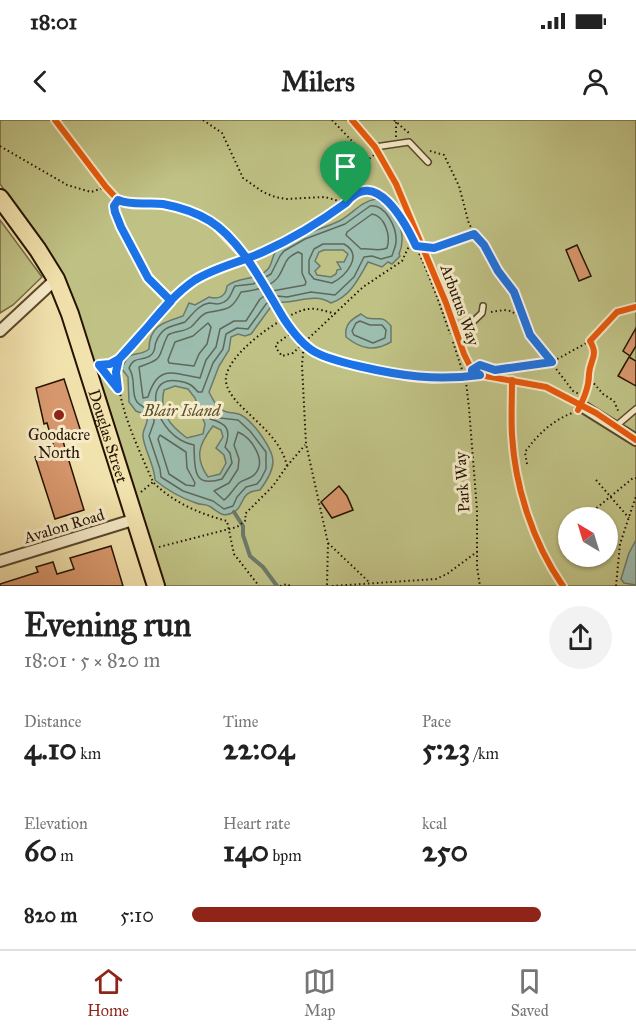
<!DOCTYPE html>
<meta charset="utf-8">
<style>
:root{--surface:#fff;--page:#f2f2f2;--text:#222;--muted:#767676;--line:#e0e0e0;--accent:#8f2418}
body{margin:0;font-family:"IM FELL Great Primer",serif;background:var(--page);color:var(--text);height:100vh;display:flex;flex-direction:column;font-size:22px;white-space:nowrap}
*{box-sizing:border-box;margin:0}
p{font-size:20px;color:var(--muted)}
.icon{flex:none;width:33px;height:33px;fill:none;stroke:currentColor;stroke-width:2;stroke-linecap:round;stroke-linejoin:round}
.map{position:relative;height:466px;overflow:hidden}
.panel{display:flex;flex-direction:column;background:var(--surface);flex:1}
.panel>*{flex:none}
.needle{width:39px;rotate:322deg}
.fabs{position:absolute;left:558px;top:387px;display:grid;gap:12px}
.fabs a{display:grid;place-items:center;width:60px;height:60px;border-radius:50%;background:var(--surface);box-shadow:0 2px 4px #0004;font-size:30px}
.pin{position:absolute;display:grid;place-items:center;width:51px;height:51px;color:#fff;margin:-62px -26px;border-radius:50% 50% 50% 0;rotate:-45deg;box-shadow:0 0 6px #0007}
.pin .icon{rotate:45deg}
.round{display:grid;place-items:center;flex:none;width:63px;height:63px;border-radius:32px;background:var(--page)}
.headline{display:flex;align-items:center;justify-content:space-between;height:102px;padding:0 24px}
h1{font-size:33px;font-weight:800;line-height:45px}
.figures{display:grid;grid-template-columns:repeat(3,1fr);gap:9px;height:102px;padding:6px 24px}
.figures div{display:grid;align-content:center}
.figures b{font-size:30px;font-weight:800}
.figures small{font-size:16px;font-weight:400}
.figures p{font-size:16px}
ul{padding:0 24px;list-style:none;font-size:20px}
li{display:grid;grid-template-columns:96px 72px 1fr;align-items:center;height:45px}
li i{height:15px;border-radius:8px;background:var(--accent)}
.status{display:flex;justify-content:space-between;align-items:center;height:42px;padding:0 30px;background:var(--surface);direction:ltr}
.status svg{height:16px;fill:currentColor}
header{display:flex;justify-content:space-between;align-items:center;height:78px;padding:0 24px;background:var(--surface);font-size:27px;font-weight:800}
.tabs{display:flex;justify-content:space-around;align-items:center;height:84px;border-top:2px solid var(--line);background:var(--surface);font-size:16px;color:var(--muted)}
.tabs a{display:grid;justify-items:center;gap:3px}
.tabs .current{color:var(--accent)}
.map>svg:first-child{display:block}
</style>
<div class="status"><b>18:01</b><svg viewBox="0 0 49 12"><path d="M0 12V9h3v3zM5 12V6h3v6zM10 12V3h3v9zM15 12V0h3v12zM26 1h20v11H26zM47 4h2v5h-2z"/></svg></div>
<header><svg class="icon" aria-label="back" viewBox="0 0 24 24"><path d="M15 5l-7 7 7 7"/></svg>Milers<svg class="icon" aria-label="person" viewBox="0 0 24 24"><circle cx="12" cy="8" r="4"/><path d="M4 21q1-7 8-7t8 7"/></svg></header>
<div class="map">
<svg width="636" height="466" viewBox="0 0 636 466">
<rect width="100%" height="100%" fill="#f2e2ad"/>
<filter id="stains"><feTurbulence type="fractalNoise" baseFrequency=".00333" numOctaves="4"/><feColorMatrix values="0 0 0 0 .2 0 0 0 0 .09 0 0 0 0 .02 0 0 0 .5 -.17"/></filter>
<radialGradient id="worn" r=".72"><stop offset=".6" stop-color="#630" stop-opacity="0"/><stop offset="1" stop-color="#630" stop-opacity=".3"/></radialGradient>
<g fill="#c0c285" stroke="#726a44" stroke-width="1.5" fill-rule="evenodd">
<path d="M0 0H636V466H163L75 190 60 149 0 64ZM568 398H608V436H568Z"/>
<polygon points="0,100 42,157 13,185 0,193"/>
</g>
<g fill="#9cbdaf" stroke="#6c796a" stroke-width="1.5" fill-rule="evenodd">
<path d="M376 79C396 89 408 113 399 134L400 136 392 144 388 142 382 147 368 142C358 159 351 176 331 183 314 172 296 184 279 182L270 188 251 214 245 216 238 214 231 217 229 230 219 246 209 272C213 280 218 290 227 292 231 293 237 293 241 295 247 298 254 306 258 311 276 335 279 345 260 370 238 372 246 385 234 392 222 399 218 391 209 386 206 384 200 385 196 383 181 378 167 370 155 360 155 345 142 326 143 314 144 306 149 303 147 295L136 291 129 282 128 257 122 249C130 226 137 239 149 229 149 205 165 202 183 196L189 183 195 185 209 177C219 180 226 176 227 166 239 156 258 161 268 149 273 143 272 134 278 128 296 113 321 111 341 100 353 93 362 81 376 79ZM324 130H343L348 134 344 142H337L341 149 337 150 336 154 331 157 317 155 315 151 320 146 315 141 319 132ZM175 266 188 269 195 278 205 304 203 314 187 318C169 305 159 292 164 270ZM213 306 221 310 223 317 216 328 224 335 226 343 220 354 208 357C194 337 199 324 213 306Z"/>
<path d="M361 194 367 198C380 201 381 194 391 206V222C374 232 361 229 346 217 344 204 352 199 361 194Z"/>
<polygon points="636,420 636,465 624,463 621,459 629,433"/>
</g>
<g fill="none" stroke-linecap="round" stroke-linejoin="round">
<g stroke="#606859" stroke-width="1.5">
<path d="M370 86C386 84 397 108 396 122 396 127 393 131 392 136L381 139 372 136 364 137 354 157 335 175 311 172 287 177 277 176 266 184 248 209 237 208 226 214 223 229 213 243 202 272H198C192 265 188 262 178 261 140 254 154 317 194 325 195 346 191 369 222 359L232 343 230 333 225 327C232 309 226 303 210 299L207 291 210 288 220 298 238 300 250 311 266 332V349L261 359 257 364 246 367 237 377 233 386 224 389 213 381 183 371 161 357 160 349 149 316 154 302V293C149 289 141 287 137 282 130 272 137 260 129 248 134 235 143 242 151 235 156 231 154 227 156 222 162 206 171 207 185 202 192 195 198 185 209 183 214 183 218 186 224 182 231 179 231 172 235 166L253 164 271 154 280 136 284 131 305 119 345 104Z"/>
<path d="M372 94C385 96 391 116 387 128 379 132 370 128 361 129L346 115 347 112Z"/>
<path d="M344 124C364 135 346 156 332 163L314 159 309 153V140L314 129 323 124Z"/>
<path d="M298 132 302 134V153L306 162 305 165 272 171 260 179 246 201H234L220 209 216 227 206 240 200 258C174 254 158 243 148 277L143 278 139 247C167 237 156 238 168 215 175 211 184 212 191 207 197 202 201 193 210 192 227 189 232 190 241 172 253 171 274 167 280 154 287 142 284 139 298 132Z"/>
<polygon points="360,201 370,205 382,205 386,210 385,218 373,223 354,215 352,211 356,203"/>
<polygon points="208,203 211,207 207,224 199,234 194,246 169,243 168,240 175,222 193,216"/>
<path d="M238 312C252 318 267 341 255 354 251 359 244 359 239 363 234 368 229 377 224 380L214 371 229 363 238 349 239 339 234 325Z"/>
<polygon points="160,315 186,332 187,348 195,363 194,366 186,365 169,354 158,319"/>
</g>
<polyline stroke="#6c796a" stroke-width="4" points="234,392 243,406 243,415 250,436 263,447 277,466"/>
</g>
<g fill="#d9986e" stroke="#241303" stroke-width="1.5">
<polygon points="577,125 591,156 579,161 566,130"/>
<polygon points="636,208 636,226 630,236 623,231"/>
<polygon points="629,237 636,241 636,266 618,256"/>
<polygon points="64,259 81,312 62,318 84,390 55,399 35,337 55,331 47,303 44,304 36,268"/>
<polygon points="339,366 347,376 353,390 332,398 321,382"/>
<polygon points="111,426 123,466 0,466 0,464 38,452 36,447 53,442 57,454 74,449 70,438"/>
</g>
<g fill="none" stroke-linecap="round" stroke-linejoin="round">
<defs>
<g id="service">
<polyline points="375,27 409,22 428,42"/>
<polyline points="458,216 482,193 483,186"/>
<polyline points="616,306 636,289"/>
</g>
<g id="minor">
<polyline points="0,211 56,159"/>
<polyline points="580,285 636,320"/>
<polyline points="0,441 136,399"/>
</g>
<g id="primary">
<path id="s1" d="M0 78 38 130 56 159 70 194 156 466"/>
</g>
</defs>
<use href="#service" stroke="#58472e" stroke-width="8"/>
<use href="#minor" stroke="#58472e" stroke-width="14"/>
<use href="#primary" stroke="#241303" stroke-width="20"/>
<g stroke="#241303" stroke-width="2" stroke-dasharray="1.5 3" stroke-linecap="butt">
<polyline points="203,0 222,13 243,58 263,72 275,77 286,79 325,77 346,83"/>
<polyline points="332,0 369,39"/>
<polyline points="394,0 410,14"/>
<polyline points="396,17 396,3 398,0"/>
<polyline points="0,26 67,65 91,72 106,67"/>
<polyline points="430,31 444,35 459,66 469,104 514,173 525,205"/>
<path d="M374 35 369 39 352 76C362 71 373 69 383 76 409 96 439 181 450 214"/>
<polyline points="118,80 114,86 115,91 121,107 148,158 171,181"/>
<polyline points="416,126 434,128 474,114"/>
<polyline points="491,192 504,190 511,191 521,198 534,220 573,271 579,274"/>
<polyline points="293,212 276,224 276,228 282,236 293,233 363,167 402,141 410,124 410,117"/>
<polyline points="453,222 466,262 469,288 477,390 477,447 480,466"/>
<polyline points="304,223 302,245 306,324 328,423 327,466"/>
<path d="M119 239C112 276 138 327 153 362 172 382 200 394 227 401L234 434 259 466"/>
<path d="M101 245 110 244 119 239C145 214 165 180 196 160 211 150 229 145 246 139 276 128 333 100 352 76"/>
<polyline points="103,250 116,266"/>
<polyline points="465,257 480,245 494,251 552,242 590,221"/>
<polyline points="591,260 603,274 614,281 619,293"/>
<path d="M527 344 525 332C538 314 552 301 572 293"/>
<polyline points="287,346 305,325"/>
<polyline points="596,360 629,398"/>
<polyline points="141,372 153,362"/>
<polyline points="593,391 633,358 636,358"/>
<polyline points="328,423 369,462"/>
<path d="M159 427 237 407 246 400 245 394 273 366 287 346C279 308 230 288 226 262 222 236 286 192 308 189 317 188 326 191 335 194"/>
<polyline points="280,466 287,464 290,466"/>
<polyline points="332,466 436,459 447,454 478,431"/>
<polyline points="616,466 620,424 636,376"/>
</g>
<use href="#service" stroke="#f7ecca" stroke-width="5"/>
<use href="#minor" stroke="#f7ecca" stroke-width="10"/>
<use href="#primary" stroke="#f2e2ad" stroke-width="16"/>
<defs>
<g id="cycleway">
<polyline points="55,0 106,67 118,80 129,83 163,84 192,92 212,102 247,139 293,212 315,232 348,243 410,257 433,259 480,255"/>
<polyline points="352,0 375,27 396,64 446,183 464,234 472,250 480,255 546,267 596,293 636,320"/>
<path d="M512 260C512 278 511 297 512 315 515 367 533 423 563 466"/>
<path d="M578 290C584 278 589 267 589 254 590 239 599 236 590 221L617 192 636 187"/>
</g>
</defs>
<use href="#cycleway" stroke="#f7ecca" stroke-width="10"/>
<use href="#cycleway" stroke="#e8590c" stroke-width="6"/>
</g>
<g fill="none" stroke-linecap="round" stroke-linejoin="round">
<defs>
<path id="route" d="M346 83C320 102 292 119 263 132 241 142 216 147 195 160 165 180 145 214 119 239L110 244 99 245 118 269 116 252 119 239 171 181 148 158 121 107 115 92 114 86 118 80C133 86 148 82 163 84 179 87 197 93 210 101 242 121 265 168 284 199 292 211 302 225 315 232 328 239 345 243 358 246 401 256 436 261 480 255L472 250 480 245 495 250 552 242 530 215 514 172 498 151 484 125 474 114 434 128 416 126C405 102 375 46 346 83"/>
</defs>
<use href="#route" stroke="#fff" stroke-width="12"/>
<use href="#route" stroke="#1a73e8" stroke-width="8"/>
</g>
<circle fill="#8f2418" stroke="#f7ecca" stroke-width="2" cx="59" cy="295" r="6"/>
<g text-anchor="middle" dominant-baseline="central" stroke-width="6" stroke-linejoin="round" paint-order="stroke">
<g font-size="16" fill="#241303" stroke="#f7ecca">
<text transform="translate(460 185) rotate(70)">Arbutus Way</text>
<text stroke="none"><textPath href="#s1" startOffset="264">Douglas Street</textPath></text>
<text transform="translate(462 362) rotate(-94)">Park Way</text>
<text transform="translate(64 406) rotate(-17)">Avalon Road</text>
</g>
<g font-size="16" font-style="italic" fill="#5b5030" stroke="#f7ecca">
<text x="182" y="290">Blair Island</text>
</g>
<g font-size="16" fill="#241303" stroke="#f7ecca">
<text x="59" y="314">Goodacre<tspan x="59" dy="18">North</tspan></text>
</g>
</g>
<rect width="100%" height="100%" filter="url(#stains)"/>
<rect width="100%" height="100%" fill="url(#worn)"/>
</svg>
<div class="fabs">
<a><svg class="needle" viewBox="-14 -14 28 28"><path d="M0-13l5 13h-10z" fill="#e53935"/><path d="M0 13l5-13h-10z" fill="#767676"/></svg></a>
</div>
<div class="pin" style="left:346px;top:83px;background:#1e9e55"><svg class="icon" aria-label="arrive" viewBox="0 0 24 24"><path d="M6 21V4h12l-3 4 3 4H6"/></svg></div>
</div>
<section class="panel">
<div class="headline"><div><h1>Evening run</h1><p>18:01 · 5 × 820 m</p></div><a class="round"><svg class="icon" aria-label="share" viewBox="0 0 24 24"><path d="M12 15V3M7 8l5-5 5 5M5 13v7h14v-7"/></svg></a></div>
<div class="figures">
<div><p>Distance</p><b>4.10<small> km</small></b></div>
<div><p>Time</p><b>22:04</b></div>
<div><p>Pace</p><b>5:23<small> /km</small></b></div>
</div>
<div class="figures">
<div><p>Elevation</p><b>60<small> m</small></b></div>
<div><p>Heart rate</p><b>140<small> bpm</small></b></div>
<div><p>kcal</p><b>250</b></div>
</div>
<ul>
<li><b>820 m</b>5:10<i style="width:83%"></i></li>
</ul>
</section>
<nav class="tabs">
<a class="current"><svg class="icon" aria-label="home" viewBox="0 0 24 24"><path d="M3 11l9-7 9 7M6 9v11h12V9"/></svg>Home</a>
<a><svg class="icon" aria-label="map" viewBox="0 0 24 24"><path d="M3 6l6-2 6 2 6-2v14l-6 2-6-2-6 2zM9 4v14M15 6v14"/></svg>Map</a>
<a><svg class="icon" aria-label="saved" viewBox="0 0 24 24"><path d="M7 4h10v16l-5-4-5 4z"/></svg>Saved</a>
</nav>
